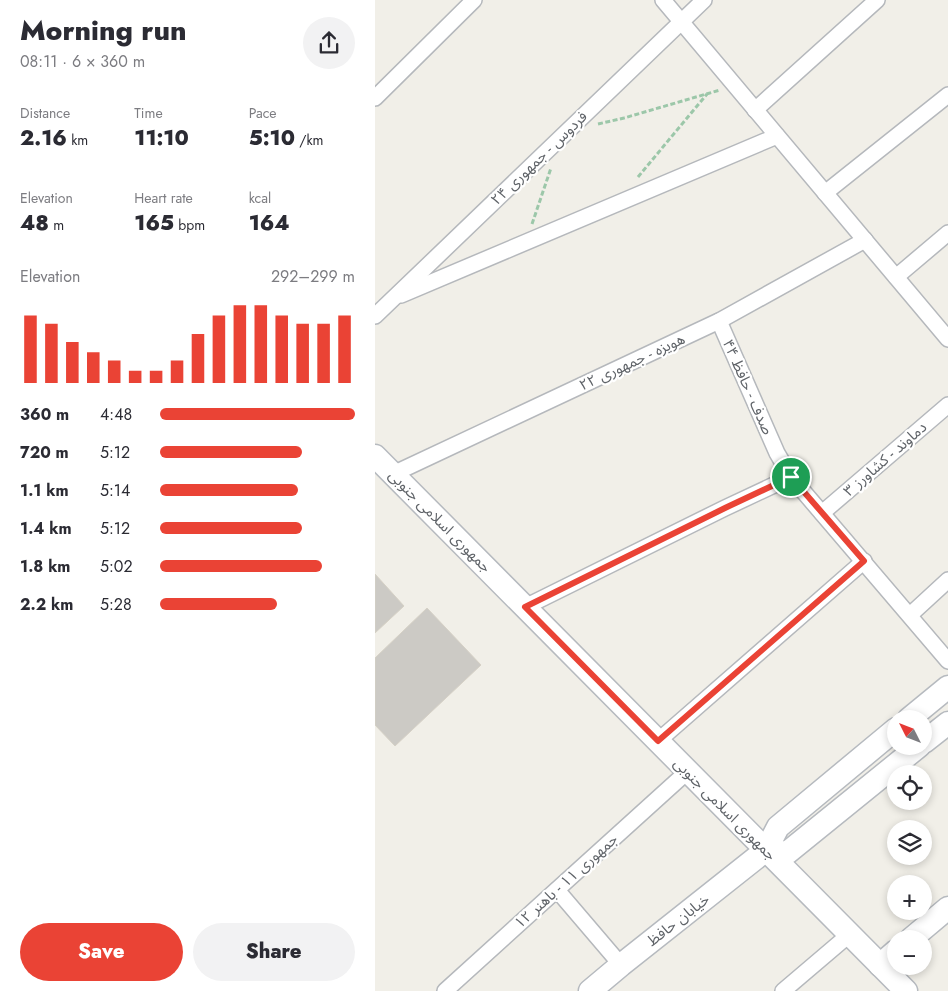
<!DOCTYPE html>
<meta charset="utf-8">
<style>
:root{--surface:#fff;--page:#f2f2f3;--text:#2b2b33;--muted:#7c7c81;--accent:#ea4335}
body{margin:0;font-family:Jost,"Noto Sans Arabic",sans-serif;background:var(--page);color:var(--text);height:100vh;display:flex;flex-direction:column;font-size:19px;white-space:nowrap}
*{box-sizing:border-box;margin:0}
p{font-size:16px;color:var(--muted)}
.icon{flex:none;width:28px;height:28px;fill:none;stroke:currentColor;stroke-width:2;stroke-linecap:round;stroke-linejoin:round}
.map{position:relative;flex:1;overflow:hidden}
.panel{display:flex;flex-direction:column;background:var(--surface);width:375px}
.panel>*{flex:none}
.needle{width:32px;rotate:312deg}
.controls{position:absolute;left:512px;top:710px;display:grid;gap:10px}
.controls a{display:grid;place-items:center;width:45px;height:45px;border-radius:50%;background:var(--surface);box-shadow:0 2px 8px #0003;font-size:25px}
.pin{position:absolute;display:grid;place-items:center;width:42px;height:42px;color:#fff;margin:-21px;border:2px solid #fff;border-radius:50%;box-shadow:0 1px 5px #0007}
.round{display:grid;place-items:center;flex:none;width:52px;height:52px;border-radius:26px;background:var(--page)}
.head{display:flex;align-items:center;justify-content:space-between;height:85px;padding:0 20px}
h1{font-size:28px;font-weight:800;line-height:38px}
.metrics{display:grid;grid-template-columns:repeat(3,1fr);gap:8px;height:85px;padding:5px 20px}
.metrics div{display:grid;align-content:center}
.metrics b{font-size:21px;font-weight:800}
.metrics small{font-size:14px;font-weight:400}
.metrics p{font-size:14px}
.chart{height:140px;padding:10px 20px}
.chart p{display:flex;justify-content:space-between}
.chart svg{width:100%;height:90px;margin-top:5px;stroke:var(--accent);stroke-width:6}
.primary-button{display:flex;gap:10px;margin-top:auto;padding:10px 20px}
.primary-button a{flex:1;height:58px;border-radius:30px;background:var(--accent);color:#fff;font-size:20px;font-weight:800;line-height:58px;text-align:center}
.primary-button a+a{background:var(--page);color:var(--text)}
ul{padding:0 20px;list-style:none;font-size:16px}
li{display:grid;grid-template-columns:80px 60px 1fr;align-items:center;height:38px}
li i{height:12px;border-radius:6px;background:var(--accent)}
main{display:flex;flex:1;min-height:0}
.map>svg:first-child{display:block}
</style>
<main>
<section class="panel">
<div class="head"><div><h1>Morning run</h1><p>08:11 · 6 × 360 m</p></div><a class="round"><svg class="icon" aria-label="share" viewBox="0 0 24 24"><path d="M12 15V3M7 8l5-5 5 5M5 13v7h14v-7"/></svg></a></div>
<div class="metrics">
<div><p>Distance</p><b>2.16<small> km</small></b></div>
<div><p>Time</p><b>11:10</b></div>
<div><p>Pace</p><b>5:10<small> /km</small></b></div>
</div>
<div class="metrics">
<div><p>Elevation</p><b>48<small> m</small></b></div>
<div><p>Heart rate</p><b>165<small> bpm</small></b></div>
<div><p>kcal</p><b>164</b></div>
</div>
<div class="chart"><p><span>Elevation</span>292–299 m</p>
<svg viewBox="0 0 160 44" preserveAspectRatio="none"><path d="M5 44V11M15 44V15M25 44V24M35 44V29M45 44V33M55 44V38M65 44V38M75 44V33M85 44V20M95 44V11M105 44V6M115 44V6M125 44V11M135 44V15M145 44V15M155 44V11"/></svg>
</div>
<ul>
<li><b>360 m</b>4:48<i style="width:100%"></i></li>
<li><b>720 m</b>5:12<i style="width:73%"></i></li>
<li><b>1.1 km</b>5:14<i style="width:71%"></i></li>
<li><b>1.4 km</b>5:12<i style="width:73%"></i></li>
<li><b>1.8 km</b>5:02<i style="width:83%"></i></li>
<li><b>2.2 km</b>5:28<i style="width:60%"></i></li>
</ul>
<div class="primary-button"><a>Save</a><a>Share</a></div>
</section>
<div class="map">
<svg width="573" height="991" viewBox="0 0 573 991">
<rect width="100%" height="100%" fill="#f1efe8"/>
<g fill="#cccac5" stroke="#d6d1c6">
<polygon points="0,574 29,606 0,633"/>
<polygon points="52,608 106,665 20,746 0,725 0,658"/>
</g>
<g fill="none" stroke-linecap="round" stroke-linejoin="round">
<defs>
<g id="street">
<polyline points="288,0 573,339"/>
<polyline points="0,98 99,0"/>
<polyline points="380,110 502,0"/>
<polyline points="450,193 573,95"/>
<polyline points="521,277 573,233"/>
<polyline points="26,295 402,136"/>
<polyline points="0,316 329,0"/>
<polyline points="344,321 402,453 416,477 573,661"/>
<polyline points="18,474 344,321 490,240"/>
<polyline points="447,513 573,405"/>
<polyline points="150,607 350,508 416,477"/>
<polyline points="535,615 573,580"/>
<polyline points="283,741 489,561"/>
<polyline points="182,890 246,965"/>
<polyline points="70,991 313,771"/>
<polyline points="408,991 475,934"/>
</g>
<g id="secondary">
<polyline points="0,456 531,991"/>
<polyline points="534,719 573,687"/>
<polyline points="549,742 573,723"/>
<polyline points="391,850 412,853 544,746"/>
<polyline points="536,939 573,908"/>
<polyline points="505,965 521,951"/>
<polyline points="215,991 246,965 391,850 403,827 521,729"/>
</g>
</defs>
<use href="#street" stroke="#b5b8bc" stroke-width="18"/>
<use href="#secondary" stroke="#b6babf" stroke-width="25"/>
<g stroke="#9cc7a9" stroke-width="3" stroke-dasharray="5 2.5" stroke-linecap="butt">
<polyline points="223,124 249,118 345,90"/>
<polyline points="263,177 332,94"/>
<polyline points="157,224 176,168"/>
</g>
<use href="#street" stroke="#fff" stroke-width="15"/>
<use href="#secondary" stroke="#fff" stroke-width="22"/>
</g>
<g fill="none" stroke-linecap="round" stroke-linejoin="round">
<defs>
<polygon id="route" points="416,477 489,561 283,741 150,607 350,508"/>
</defs>
<use href="#route" stroke="#fff" stroke-width="10"/>
<use href="#route" stroke="#ea4335" stroke-width="6"/>
</g>
<g text-anchor="middle" dominant-baseline="central" stroke-width="4.5" stroke-linejoin="round" paint-order="stroke">
<g font-size="15" fill="#5f6368" stroke="#fff">
<text transform="translate(164 158) rotate(-44)">فردوس - جمهوری ۲۴</text>
<text transform="translate(257 362) rotate(-25)">هویزه - جمهوری ۲۲</text>
<text transform="translate(373 387) rotate(66)">صدف - حافظ ۴۴</text>
<text transform="translate(510 459) rotate(-41)">دماوند - کشاورز ۳</text>
<text transform="translate(65 521) rotate(45)">جمهوری اسلامی جنوبی</text>
<text transform="translate(350 809) rotate(45)">جمهوری اسلامی جنوبی</text>
<text transform="translate(191 881) rotate(-42)">جمهوری ۱۱ - باهنر ۱۲</text>
<text transform="translate(303 920) rotate(-38)">خیابان حافظ</text>
</g>
</g>
</svg>
<div class="controls">
<a><svg class="needle" viewBox="-14 -14 28 28"><path d="M0-13l5 13h-10z" fill="#e53935"/><path d="M0 13l5-13h-10z" fill="#7c7c81"/></svg></a>
<a><svg class="icon" aria-label="locate" viewBox="0 0 24 24"><circle cx="12" cy="12" r="6"/><path d="M12 2v4M12 18v4M2 12h4M18 12h4"/></svg></a>
<a><svg class="icon" aria-label="layers" viewBox="0 0 24 24"><path d="M12 4l9 5-9 5-9-5zM3 14l9 5 9-5"/></svg></a>
<a>+</a>
<a>−</a>
</div>
<div class="pin" style="left:416px;top:477px;background:#1e9e55"><svg class="icon" aria-label="arrive" viewBox="0 0 24 24"><path d="M6 21V4h12l-3 4 3 4H6"/></svg></div>
</div>
</main>
